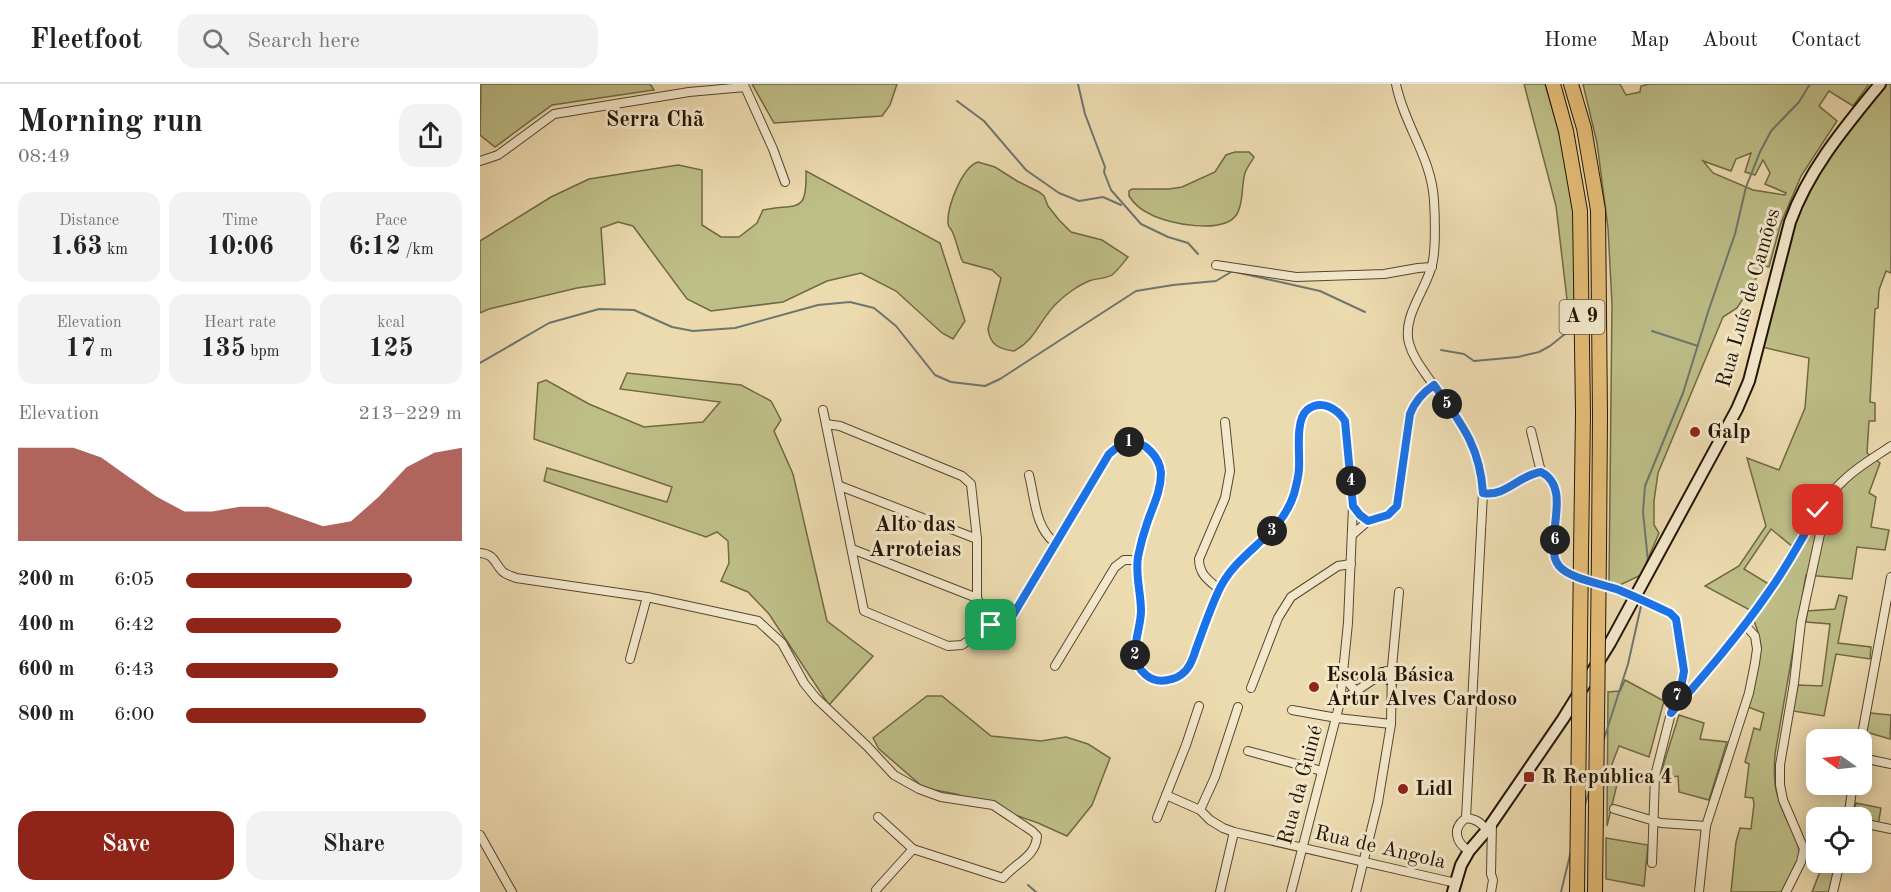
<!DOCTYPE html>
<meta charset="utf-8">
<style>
:root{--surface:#fff;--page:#f2f2f2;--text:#222;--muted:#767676;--line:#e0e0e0;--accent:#8f2418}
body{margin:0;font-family:"Old Standard TT",serif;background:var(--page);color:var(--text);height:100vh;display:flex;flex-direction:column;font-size:22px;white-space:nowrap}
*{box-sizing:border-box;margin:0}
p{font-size:20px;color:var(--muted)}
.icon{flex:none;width:33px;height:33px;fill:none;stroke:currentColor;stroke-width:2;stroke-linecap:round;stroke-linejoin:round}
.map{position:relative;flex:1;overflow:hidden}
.panel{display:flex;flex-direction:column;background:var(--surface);width:480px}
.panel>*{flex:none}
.needle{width:39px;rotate:284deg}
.tools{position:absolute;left:1326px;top:645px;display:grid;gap:12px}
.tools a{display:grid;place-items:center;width:66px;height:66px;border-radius:12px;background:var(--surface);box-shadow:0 3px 15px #0003;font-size:30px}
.pin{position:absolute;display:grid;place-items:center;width:51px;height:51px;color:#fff;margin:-26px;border-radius:12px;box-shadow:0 3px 9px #0006}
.km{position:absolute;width:30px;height:30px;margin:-15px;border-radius:50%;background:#222;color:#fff;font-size:16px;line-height:30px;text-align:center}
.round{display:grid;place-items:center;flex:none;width:63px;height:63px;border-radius:18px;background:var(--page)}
.overview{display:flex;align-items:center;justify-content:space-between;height:102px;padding:0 18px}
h1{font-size:33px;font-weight:700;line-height:45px}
.metrics{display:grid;grid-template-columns:repeat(3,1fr);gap:9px;height:102px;padding:6px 18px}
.metrics div{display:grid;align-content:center;border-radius:15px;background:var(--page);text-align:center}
.metrics b{font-size:26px;font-weight:700}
.metrics small{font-size:16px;font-weight:400}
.metrics p{font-size:16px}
.chart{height:168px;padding:12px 18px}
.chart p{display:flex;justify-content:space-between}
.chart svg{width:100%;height:108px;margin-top:6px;fill:var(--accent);opacity:.7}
.cta{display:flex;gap:12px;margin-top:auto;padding:12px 18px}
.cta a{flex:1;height:69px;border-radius:18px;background:var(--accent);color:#fff;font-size:24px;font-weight:700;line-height:69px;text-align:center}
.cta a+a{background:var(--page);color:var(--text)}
ul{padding:0 18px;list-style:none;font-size:20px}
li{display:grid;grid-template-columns:96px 72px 1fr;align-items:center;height:45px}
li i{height:15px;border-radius:8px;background:var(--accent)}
header{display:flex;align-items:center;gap:36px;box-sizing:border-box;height:84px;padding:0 30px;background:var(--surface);border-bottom:2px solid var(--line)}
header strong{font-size:28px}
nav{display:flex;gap:33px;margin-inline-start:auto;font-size:21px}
.search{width:420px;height:54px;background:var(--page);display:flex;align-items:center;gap:15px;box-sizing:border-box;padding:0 21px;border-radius:18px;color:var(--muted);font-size:22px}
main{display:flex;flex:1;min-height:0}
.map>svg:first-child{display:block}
</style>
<header>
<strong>Fleetfoot</strong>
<div class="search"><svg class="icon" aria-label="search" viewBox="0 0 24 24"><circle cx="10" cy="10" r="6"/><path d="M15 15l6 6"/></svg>Search here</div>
<nav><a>Home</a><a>Map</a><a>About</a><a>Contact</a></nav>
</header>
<main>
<section class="panel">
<div class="overview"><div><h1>Morning run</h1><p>08:49</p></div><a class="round"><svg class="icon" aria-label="share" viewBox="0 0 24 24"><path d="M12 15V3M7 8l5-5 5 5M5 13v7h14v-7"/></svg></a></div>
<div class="metrics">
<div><p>Distance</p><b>1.63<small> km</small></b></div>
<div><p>Time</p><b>10:06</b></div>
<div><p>Pace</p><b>6:12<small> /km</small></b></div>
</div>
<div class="metrics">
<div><p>Elevation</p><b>17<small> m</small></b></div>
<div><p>Heart rate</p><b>135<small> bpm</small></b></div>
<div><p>kcal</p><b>125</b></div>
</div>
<div class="chart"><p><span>Elevation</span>213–229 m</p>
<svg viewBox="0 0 160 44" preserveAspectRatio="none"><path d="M0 44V6L10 6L20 6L30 10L40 18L50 26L60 32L70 32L80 30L90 30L100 34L110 38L120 36L130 26L140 14L150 8L160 6V44z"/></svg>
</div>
<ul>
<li><b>200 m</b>6:05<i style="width:82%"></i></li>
<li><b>400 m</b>6:42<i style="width:56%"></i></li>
<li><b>600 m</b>6:43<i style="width:55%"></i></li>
<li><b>800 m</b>6:00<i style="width:87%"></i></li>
</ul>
<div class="cta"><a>Save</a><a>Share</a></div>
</section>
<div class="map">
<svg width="1411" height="808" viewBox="0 0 1411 808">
<rect width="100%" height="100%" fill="#eddbb0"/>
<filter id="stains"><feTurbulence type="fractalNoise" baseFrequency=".00333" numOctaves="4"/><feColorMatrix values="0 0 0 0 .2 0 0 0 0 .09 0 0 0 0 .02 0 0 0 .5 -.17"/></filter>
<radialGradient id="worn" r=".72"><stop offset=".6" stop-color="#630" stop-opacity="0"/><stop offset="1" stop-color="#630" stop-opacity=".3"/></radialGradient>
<g fill="#bebe87" stroke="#706944" stroke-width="1.5" fill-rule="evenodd">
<polygon points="1,0 170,0 174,6 72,21 15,63 0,51"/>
<polygon points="272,0 417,0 410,21 402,32 294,39"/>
<polygon points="1044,0 1065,0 1082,57 1094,129 1095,238 1090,241 1076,122"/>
<path d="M1103 0H1140L1146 11 1160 8 1161 2 1169 0H1389L1373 22 1349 7 1339 22 1357 37 1321 92 1301 139 1289 183 1284 182 1257 224 1243 233 1178 389 1174 417V441L1179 449 1161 491 1140 501 1129 500 1132 220 1128 144 1117 59ZM1271 69 1265 88 1275 91 1283 76 1290 89 1285 100 1306 109 1305 111 1273 106 1233 89 1223 77 1251 87 1256 75Z"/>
<path d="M1404 0H1411V189L1406 187 1399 206 1398 224 1395 225 1390 318 1395 319V337H1389L1387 369 1400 379 1389 409 1396 413 1391 443 1409 446 1405 466 1377 463 1372 495 1326 491 1295 670C1293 700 1295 711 1308 738 1312 746 1318 756 1319 765 1321 778 1307 796 1302 808H1251L1256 758 1260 744 1271 745 1274 720 1273 714 1265 713 1269 680 1265 678 1274 644 1280 646 1284 629 1268 623 1281 563 1278 548 1270 526 1225 502 1259 482 1286 442 1267 374 1299 386 1325 324 1329 274 1282 263C1297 207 1307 148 1334 96 1352 62 1381 31 1404 0ZM1291 445 1319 468 1295 504 1264 485Z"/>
<path d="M755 68H769L774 73C771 79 767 83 765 89 761 102 764 118 757 130 744 151 688 140 670 130 661 126 654 120 649 112V107L652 105H689L702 103 735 88 746 71Z"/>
<path d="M498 78 515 83 537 97 559 108 564 112 568 122 579 136 591 148 622 156 648 173C643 179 638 186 632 191 626 195 617 194 609 197 599 201 586 210 578 218 560 234 557 255 534 267 519 265 510 261 508 245L521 194 512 186 483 178C478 169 477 157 472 147 469 141 469 146 468 139 467 123 482 83 498 78Z"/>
<path d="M198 81 222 86V141L241 153H259L277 139 283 126C318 119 327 131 326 87L460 159 485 237 473 255 462 249 416 207 381 189 347 197 303 218 231 227 207 215 153 142 138 138 121 144 125 200 97 204 9 225 0 229V157L71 113 109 95Z"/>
<polygon points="147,289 261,301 291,317 301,336 294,347 313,390 347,537 393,572 349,621 289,530 268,508 241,497 249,479 248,457 237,448 226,453 64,397 67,384 187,418 192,403 54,355 58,299 66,296 109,320 164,343 223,338 240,318 140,305"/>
<polygon points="1359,511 1367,513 1358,559 1391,563 1390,575 1356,570 1344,632 1313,627 1318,601 1342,602 1350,540 1326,538 1327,527 1355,525"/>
<polygon points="1145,596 1184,617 1169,673 1139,662 1127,693 1138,696 1127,742 1128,608 1140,607"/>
<polygon points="447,612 462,612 511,652 561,657 586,653 608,660 630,674 612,721 587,752 558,739 476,710 444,704 399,665 393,654"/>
<polygon points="1390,629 1411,631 1410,655 1386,648"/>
<polygon points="1199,631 1224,639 1220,655 1247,658 1229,716 1199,708 1198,692 1179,695"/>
<polygon points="1376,719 1401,724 1398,741 1382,737 1382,734 1373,734"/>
<polygon points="1126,754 1168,761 1164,802 1126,795"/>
<polygon points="1343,780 1355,782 1349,808 1332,808"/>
</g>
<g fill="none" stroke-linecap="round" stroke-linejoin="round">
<g stroke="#6d766f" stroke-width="2">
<polyline points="598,0 605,30 625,83 624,88 631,106 661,140 688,153 708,159 718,170"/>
<polyline points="477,17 504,37 546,86 579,109 599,117 623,113 641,121"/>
<polyline points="742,185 840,207 885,228"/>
<polyline points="1172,247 1218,262"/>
<polyline points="961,266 984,270 994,277 1038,273 1059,268 1070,262 1090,246"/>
<polyline points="0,279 69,239 119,225 154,226 192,243 213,247 255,244 338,221 370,218 394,224 416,242 455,291 471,298 505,302 520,295 656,207 693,201 736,197 751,188"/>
<polyline points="1168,477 1163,428 1165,402 1203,309 1229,225 1255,150 1266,103 1280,68 1291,47 1319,18 1330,0"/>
<polyline points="1123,658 1148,580 1161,522"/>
<polyline points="1105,721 1110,704"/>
<polyline points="548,801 556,808"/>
<polyline points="1081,808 1091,767"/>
</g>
<defs>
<g id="street">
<path d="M916 0C924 41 952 74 954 117 955 132 956 167 952 181 946 206 922 232 929 259 933 274 943 286 952 299 979 338 999 358 1003 409L986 734"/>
<polyline points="0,77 18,71 74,30 209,8 265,3 293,65 305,98"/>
<polyline points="736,181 816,193 904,190 938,184 952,183"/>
<path d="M343 326 384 527 468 562 482 561 511 541 533 531 629 370 638 363 648 358C662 361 675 366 680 381 687 402 670 426 664 446 662 455 660 464 658 473 655 490 661 510 661 527 661 548 645 575 666 591 672 596 679 597 687 596 696 595 705 590 709 582 712 577 714 570 716 565 723 546 730 524 739 506 757 467 800 454 814 410 816 402 819 392 819 383 820 369 815 337 827 326 841 315 857 324 865 337L873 422 880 431 888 437 908 431 917 422 930 330C935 317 942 309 954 301"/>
<polyline points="346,340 360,342 482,392 491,400 497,455 497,514 511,541"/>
<polyline points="1051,347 1061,388"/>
<path d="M549 391C555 415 555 443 575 459"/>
<polyline points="360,402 497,455"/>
<path d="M1003 409C1023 412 1038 397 1055 389 1066 387 1075 400 1077 410 1079 429 1073 449 1074 468 1075 477 1079 482 1085 488 1111 497 1180 517 1195 535L1204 587 1202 598 1191 629 1175 692 1172 779"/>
<polyline points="872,451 888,437"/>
<polyline points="372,465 497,514"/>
<path d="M0 469C14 470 14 478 22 487 26 491 32 492 36 494L167 513 278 537 302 559 324 599 336 614 387 662 414 691 439 705 461 713 513 721 552 747 557 752C556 773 535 779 523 794L433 765 398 733"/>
<path d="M739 505C728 496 719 490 719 475L745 414 750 387 745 338"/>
<polyline points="150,575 167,513"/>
<polyline points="575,582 635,483 644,476 658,476"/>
<polyline points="863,593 876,607"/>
<polyline points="771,604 798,534 811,513 858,482 871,480"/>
<polyline points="860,618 906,587"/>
<path d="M1195 625C1228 587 1260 548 1290 507 1315 471 1330 427 1363 397 1377 383 1395 373 1411 362"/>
<polyline points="812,626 857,634 911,640"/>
<polyline points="1381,656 1411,493"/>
<polyline points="768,667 842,687"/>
<polyline points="1382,674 1411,680"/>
<polyline points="686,711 720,726 730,736 743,744 754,748 976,799"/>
<polyline points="1134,725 1181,739 1226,742"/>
<polyline points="720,726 735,693 758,623"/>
<polyline points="677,734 706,661 719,622"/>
<polyline points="1368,734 1373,700"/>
<polyline points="1382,739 1411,745"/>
<polyline points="0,751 32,808"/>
<path d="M989 767C975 758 972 744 986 734 996 735 1000 738 1007 746"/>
<polyline points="396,806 433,765"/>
<polyline points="740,808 754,748"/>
<polyline points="811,808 860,618 868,539 873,422"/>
<polyline points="876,808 898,718 911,640 912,583 919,508"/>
<polyline points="1011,808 1013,796 1011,790 1012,739"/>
<polyline points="1219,808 1226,742 1269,609 1275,579 1277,565 1275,552 1265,541"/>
<polyline points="1306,808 1321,778 1324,765 1303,716 1300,701 1300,681 1314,599 1321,538 1348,413"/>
<polyline points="1353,808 1360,778"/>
</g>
<g id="secondary">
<polyline points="902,590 912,596"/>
<path d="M973 808 981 781 989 767 1007 746 1083 635 1130 559 1257 325 1269 297 1310 138C1329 85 1365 43 1400 0"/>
</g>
<g id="highway">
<polyline points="1073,0 1086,47 1100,127 1103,329 1101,469"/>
<polyline points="1091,0 1104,44 1118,126 1120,331 1119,467"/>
</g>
</defs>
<use href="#street" stroke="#56462e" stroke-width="10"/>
<use href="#secondary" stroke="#231402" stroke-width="14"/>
<use href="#highway" stroke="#231402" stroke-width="16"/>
<use href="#street" stroke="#f3e8cc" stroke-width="8"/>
<use href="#secondary" stroke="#f3e8cc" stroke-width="10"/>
<use href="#highway" stroke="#e6be78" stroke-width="14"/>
<defs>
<g id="highway-bridge">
<polyline points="1097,808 1101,469"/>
<polyline points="1115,808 1119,467"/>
</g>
</defs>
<use href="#highway-bridge" stroke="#231402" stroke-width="16" stroke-linecap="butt"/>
<use href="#highway-bridge" stroke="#e6be78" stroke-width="14"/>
</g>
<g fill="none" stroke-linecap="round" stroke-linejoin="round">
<defs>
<path id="route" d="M511 541 533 531 629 370C634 366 641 359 648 358 665 356 680 374 681 389 681 410 670 427 665 446 662 454 660 464 658 473 655 490 661 509 661 527 661 548 645 575 666 591 673 597 682 598 692 595 698 594 706 588 709 582 712 578 714 571 716 565 723 546 730 525 739 506 757 467 800 454 814 410 816 402 819 392 819 384 820 369 815 336 827 326 841 315 857 324 865 337L873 422 880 431 888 437 908 431 917 422 930 330C935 317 942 309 954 301 980 338 1000 361 1003 409 1026 413 1039 391 1061 388 1095 405 1061 460 1079 482 1090 495 1123 500 1139 506 1156 513 1173 521 1190 529L1196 535 1204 587 1202 598 1191 629C1225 590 1260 550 1290 506 1308 481 1323 453 1338 426"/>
</defs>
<use href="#route" stroke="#fff" stroke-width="12"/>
<use href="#route" stroke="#1a73e8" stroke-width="8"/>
</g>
<g fill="#8f2418" stroke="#f3e8cc" stroke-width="2">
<circle cx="1215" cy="348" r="6"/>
<circle cx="834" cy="603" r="6"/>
<rect x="1043" y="687" width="12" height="12" rx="3"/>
<circle cx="923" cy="705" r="6"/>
</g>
<g text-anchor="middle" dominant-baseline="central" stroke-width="6" stroke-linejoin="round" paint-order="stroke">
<rect fill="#f3e8cc" stroke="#61543f" stroke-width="1.5" x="1079.5" y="216" width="45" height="34" rx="4.5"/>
<g font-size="20" font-weight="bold" fill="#231402">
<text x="1102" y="233">A 9</text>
</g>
<g font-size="21" fill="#231402" stroke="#f3e8cc">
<text transform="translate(1269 214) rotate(-74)">Rua Luís de Camões</text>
<text transform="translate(821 701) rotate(-75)">Rua da Guiné</text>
<text transform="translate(900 764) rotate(13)">Rua de Angola</text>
</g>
<g font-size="21" font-weight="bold" fill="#231402" stroke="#f3e8cc" text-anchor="start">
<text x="1227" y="348">Galp</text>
<text x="846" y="591">Escola Básica<tspan x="846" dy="24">Artur Alves Cardoso</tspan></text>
<text x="1061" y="693">R República 4</text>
<text x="935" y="705">Lidl</text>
</g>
<g font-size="22" font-weight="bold" fill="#231402" stroke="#f3e8cc">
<text x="175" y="36">Serra Chã</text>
<text x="435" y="441">Alto das<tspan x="435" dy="25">Arroteias</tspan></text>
</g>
</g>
<rect width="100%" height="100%" filter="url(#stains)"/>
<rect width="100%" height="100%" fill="url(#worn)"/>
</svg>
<div class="tools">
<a><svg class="needle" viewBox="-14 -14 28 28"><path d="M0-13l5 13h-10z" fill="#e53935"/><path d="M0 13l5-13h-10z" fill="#767676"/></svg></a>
<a><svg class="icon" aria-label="locate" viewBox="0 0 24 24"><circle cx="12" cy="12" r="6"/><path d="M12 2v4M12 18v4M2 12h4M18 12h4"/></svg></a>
</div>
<div class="pin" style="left:511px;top:541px;background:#1e9e55"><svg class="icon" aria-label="arrive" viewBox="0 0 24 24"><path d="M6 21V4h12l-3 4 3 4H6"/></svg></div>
<div class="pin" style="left:1338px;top:426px;background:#d93025"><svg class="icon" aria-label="check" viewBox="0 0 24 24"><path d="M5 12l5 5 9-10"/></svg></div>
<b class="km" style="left:649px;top:358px">1</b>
<b class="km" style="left:655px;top:571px">2</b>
<b class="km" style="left:792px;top:447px">3</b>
<b class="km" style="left:871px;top:397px">4</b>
<b class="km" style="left:967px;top:320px">5</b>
<b class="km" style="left:1075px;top:456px">6</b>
<b class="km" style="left:1197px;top:612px">7</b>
</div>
</main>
